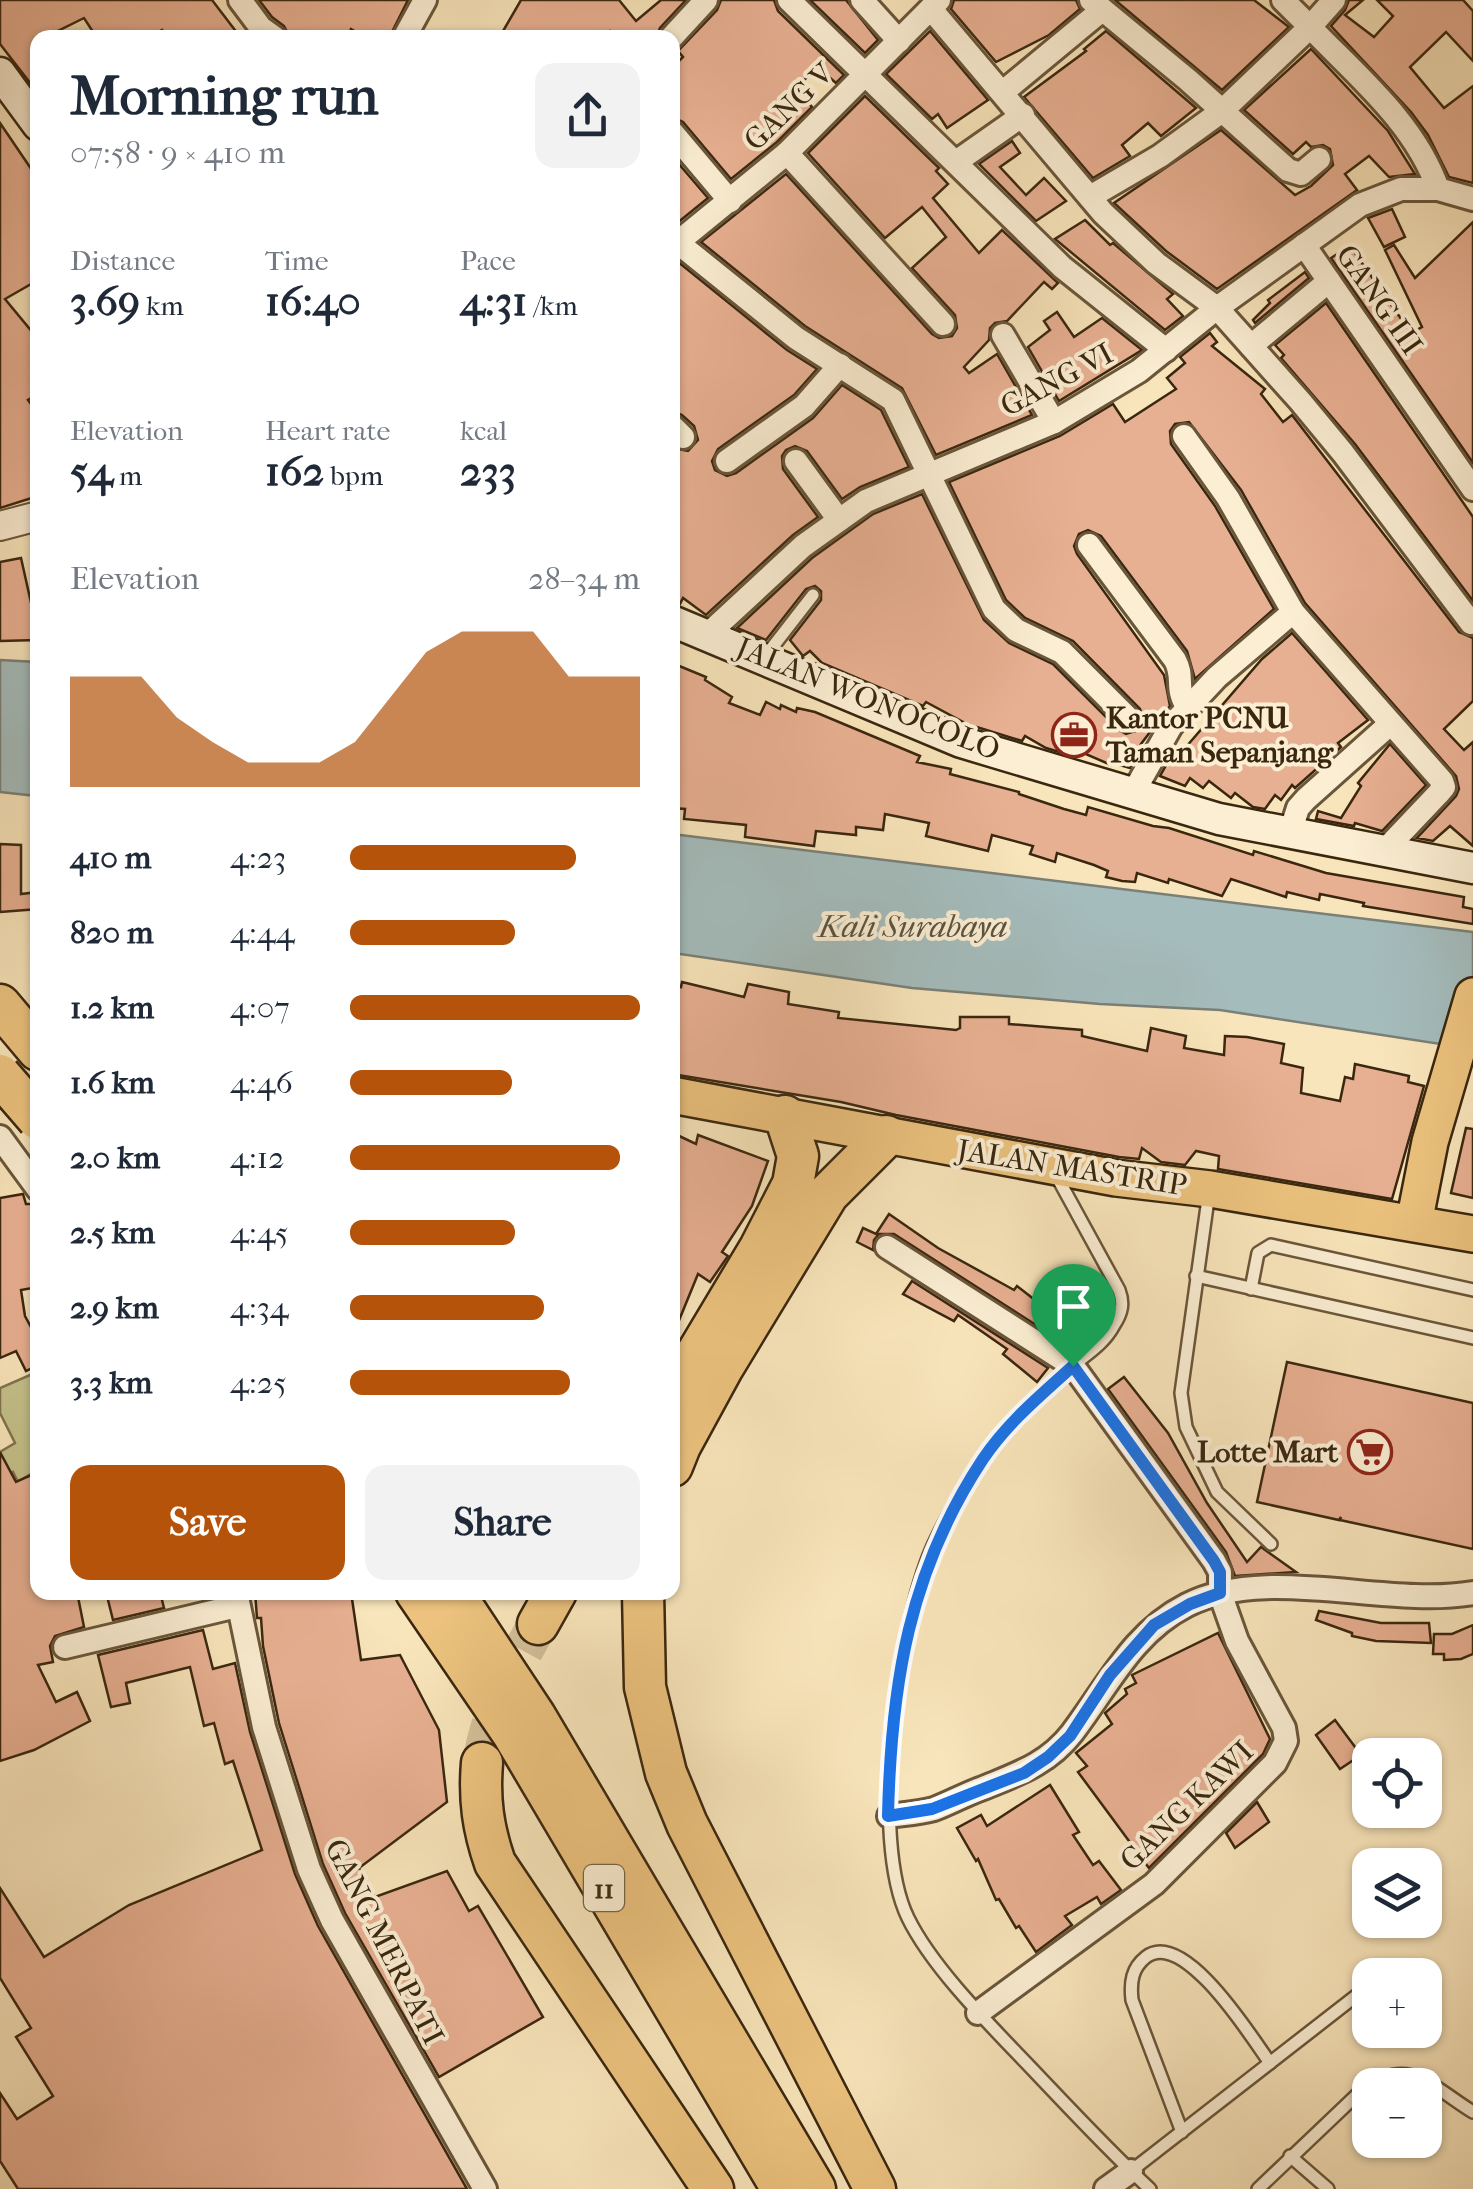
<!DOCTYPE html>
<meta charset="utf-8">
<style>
:root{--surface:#fff;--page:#f2f2f3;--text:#1f2937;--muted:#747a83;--accent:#b45309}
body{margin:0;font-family:"IM FELL French Canon",serif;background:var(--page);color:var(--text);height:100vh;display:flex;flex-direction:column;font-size:38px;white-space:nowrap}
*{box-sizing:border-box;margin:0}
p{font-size:32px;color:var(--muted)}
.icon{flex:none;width:55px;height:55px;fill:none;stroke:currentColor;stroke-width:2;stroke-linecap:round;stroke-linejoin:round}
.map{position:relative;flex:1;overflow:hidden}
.side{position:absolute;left:30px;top:30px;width:650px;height:1570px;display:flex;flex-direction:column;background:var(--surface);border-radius:20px;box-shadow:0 2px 8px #0004}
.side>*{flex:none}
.fabs{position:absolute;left:1352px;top:1738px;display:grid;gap:20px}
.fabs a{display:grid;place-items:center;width:90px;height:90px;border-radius:20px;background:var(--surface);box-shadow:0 2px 8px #0004;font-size:50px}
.pin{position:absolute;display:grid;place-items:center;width:85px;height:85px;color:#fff;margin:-102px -42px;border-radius:50% 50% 50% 0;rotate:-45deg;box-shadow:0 0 10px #0007}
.pin .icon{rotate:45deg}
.round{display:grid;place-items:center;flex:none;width:105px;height:105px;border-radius:20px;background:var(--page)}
.headline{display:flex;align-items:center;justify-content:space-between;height:170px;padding:0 40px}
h1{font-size:55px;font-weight:700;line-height:75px}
.figures{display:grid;grid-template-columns:repeat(3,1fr);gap:15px;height:170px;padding:10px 40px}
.figures div{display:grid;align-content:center}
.figures b{font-size:42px;font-weight:700}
.figures small{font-size:28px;font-weight:400}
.figures p{font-size:28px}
.chart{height:280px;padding:20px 40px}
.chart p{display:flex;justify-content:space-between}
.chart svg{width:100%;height:180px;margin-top:10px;fill:var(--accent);opacity:.7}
.cta{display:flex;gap:20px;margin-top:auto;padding:20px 40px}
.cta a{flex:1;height:115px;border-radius:20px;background:var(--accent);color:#fff;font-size:40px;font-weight:700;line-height:115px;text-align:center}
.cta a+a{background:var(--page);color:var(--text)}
ul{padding:0 40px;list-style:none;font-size:32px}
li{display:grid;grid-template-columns:160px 120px 1fr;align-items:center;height:75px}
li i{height:25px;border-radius:12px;background:var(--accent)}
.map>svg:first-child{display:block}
</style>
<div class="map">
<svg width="1473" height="2189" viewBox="0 0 1473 2189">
<rect width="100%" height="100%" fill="#f9e5bb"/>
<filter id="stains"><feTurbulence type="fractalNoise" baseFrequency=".002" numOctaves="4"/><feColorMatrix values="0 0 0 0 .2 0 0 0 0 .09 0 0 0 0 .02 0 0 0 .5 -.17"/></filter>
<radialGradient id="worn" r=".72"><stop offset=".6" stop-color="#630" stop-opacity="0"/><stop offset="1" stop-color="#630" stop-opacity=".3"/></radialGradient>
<polygon fill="#c5c28b" stroke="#80744d" stroke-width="2.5" points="37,1372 37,1470 18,1482 13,1472 0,1478 0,1452 15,1443 0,1413 0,1388"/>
<g fill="#a4bcbc" stroke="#7a8077" stroke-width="2.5">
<polygon points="0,660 37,662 37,796 0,792"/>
<polygon points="672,834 1473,932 1473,1049 1220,1010 1100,1004 912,988 673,953"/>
</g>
<g fill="#e8b092" stroke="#3a270f" stroke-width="2.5">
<polygon points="0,0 212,0 241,38 216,38 212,32 202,38 166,38 162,30 148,38 97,38 84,18 56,32 58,38 38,38 38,93 0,44"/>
<polygon points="259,0 408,0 389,38 366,38 351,29 347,38 290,38 284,26 272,17"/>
<polygon points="521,0 619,0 636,21 661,0 686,0 660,28 656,38 616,38 610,31 602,38 499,38"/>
<polygon points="721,0 774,0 778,11 844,75 836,83 816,66 797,89 812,107 777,142 731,179 683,122 672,117 672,68 683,57 678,51 717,10"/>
<polygon points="810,0 846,0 878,40 865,53"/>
<polygon points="954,0 1076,0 1080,9 1049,35 996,62 951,9"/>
<polygon points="1115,0 1254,0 1289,27 1222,90"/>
<polygon points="1349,0 1363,0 1345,15 1374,37 1393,16 1377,0 1463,0 1473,11 1473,61 1446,32 1410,67 1444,108 1473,86 1473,183 1449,177 1428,135 1411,112 1331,26 1345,10"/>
<polygon points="930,31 988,100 947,128 938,114 932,119 886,74"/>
<polygon points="1106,31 1196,108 1161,136 1148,123 1122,145 1130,156 1093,178 1024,97 1086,51 1084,49"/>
<polygon points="1311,49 1388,131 1415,174 1389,177 1369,156 1345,174 1357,190 1217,289 1166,251 1114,203 1221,130 1295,195 1311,186 1333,165 1330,149 1323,145 1311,147 1306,142 1293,154 1244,110"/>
<polygon points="865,96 939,168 936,171 948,184 933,198 979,253 1002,230 1058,283 1052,289 1044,282 1007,321 995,323 990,328 989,340 964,367 969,373 997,354 1032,415 936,455 902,388 805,326 701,242 786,174 932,334 939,338 952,336 957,328 955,315 912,268 946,237 922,207 885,238 808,153"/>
<polygon points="0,123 38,179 38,280 5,299 38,339 38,394 28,400 38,414 38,496 0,508"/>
<polygon points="1012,141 1020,153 1000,167 1026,195 1044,178 1066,201 1036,221 979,164"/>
<polygon points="672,156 708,198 676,224 672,223"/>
<polygon points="1392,209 1405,237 1384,247 1368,218"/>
<polygon points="1085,220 1110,245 1113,243 1173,294 1167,299 1183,316 1165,330 1055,239"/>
<polygon points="1473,222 1473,463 1331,258 1350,246 1411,333 1422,327 1385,250 1394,245 1415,278"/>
<polygon points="677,261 787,350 817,369 794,395 718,449 712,461 715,470 727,476 736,473 813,418 842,385 881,410 909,467 860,487 842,499 807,451 795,446 786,450 782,456 783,469 818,517 793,535 706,615 683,598 680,604 672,603 672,448 688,451 698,440 694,426 682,415 672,411 672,262"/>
<polygon points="1305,272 1309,278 1255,323 1253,320 1270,303 1268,300"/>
<polygon points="1326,303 1473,517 1473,601 1355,444 1281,358 1284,355 1275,345"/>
<polygon points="1057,312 1074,337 1102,318 1142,350 1059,401 1028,347 1050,330 1044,321"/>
<polygon points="1210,333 1217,342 1212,346 1265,389 1261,394 1283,422 1292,415 1459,632 1473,638 1473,701 1444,729 1464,750 1473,742 1473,846 1450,826 1433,841 1417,838 1456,796 1459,789 1456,776 1305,603 1241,490 1189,422 1175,424 1170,431 1171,444 1215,506 1274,609 1195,679 1187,651 1101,536 1088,530 1079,534 1074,546 1077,554 1164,675 1170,706 1141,744 1130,768 1113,763 1111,765 1079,751 1076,757 1046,748 1025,736 1022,741 967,724 926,702 923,706 822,663 810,651 803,656 790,640 821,600 821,591 815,586 806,589 766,640 737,628 812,558 873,514 922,494 984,620 1009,643 1053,664 1119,730 1126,734 1139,730 1144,722 1140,709 1073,641 1025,618 1006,600 949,482 1060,436 1113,404 1125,422 1176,389 1167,378 1185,363 1180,357"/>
<polygon points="21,558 34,616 38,616 38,640 0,641 0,562"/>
<polygon points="1292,633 1368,720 1338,743 1341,747 1295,788 1292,785 1281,800 1275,795 1265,809 1253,807 1235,793 1231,798 1209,781 1203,788 1190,778 1185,786 1160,776 1169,760 1173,762 1262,659"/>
<polygon points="672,663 706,677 705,680 732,697 729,703 760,715 766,702 780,709 781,705 796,712 797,708 815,712 920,756 917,762 951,769 950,774 1019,792 1019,794 1064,809 1086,815 1088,807 1153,826 1169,828 1253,855 1254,851 1326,873 1464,897 1463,907 1473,909 1473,924 1363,906 1364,903 1320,894 1319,900 1287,892 1286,897 1231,879 1222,896 1169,879 1168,883 1137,873 1135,882 1122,881 1106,877 1108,871 1094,865 1057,853 1055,862 1030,854 1033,846 992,835 988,851 926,836 929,823 885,814 883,830 856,827 856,835 816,831 814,846 745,837 746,825 684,819 685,809 672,808"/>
<polygon points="1390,744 1426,785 1382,831 1355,823 1354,826 1316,819 1318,811 1341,818 1361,786 1358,783"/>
<polygon points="0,844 21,845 21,894 38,892 38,909 0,912"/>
<polygon points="682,982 744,997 748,984 789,992 788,1004 839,1012 838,1018 956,1030 960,1028 960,1017 1009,1017 1009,1024 1082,1030 1082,1036 1147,1051 1151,1028 1186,1036 1184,1048 1224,1055 1225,1036 1247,1037 1284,1044 1281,1063 1303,1068 1301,1093 1340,1101 1345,1077 1353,1079 1355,1064 1409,1076 1408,1082 1424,1086 1392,1199 1218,1169 1219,1156 1196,1151 1185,1165 1161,1162 1142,1148 1139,1159 1119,1157 896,1115 841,1102 672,1074 672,984 681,987"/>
<polygon points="1466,1128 1473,1129 1473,1198 1451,1193"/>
<polygon points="677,1135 696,1144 698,1135 768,1161 752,1206 722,1252 728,1256 710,1282 698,1274 673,1335 672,1145"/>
<polygon points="23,1194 26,1204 38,1204 38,1287 21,1290 25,1316 38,1340 38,1365 26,1371 16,1351 0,1358 0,1198"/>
<polygon points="889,1214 938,1248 1014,1290 1017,1286 1081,1336 1072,1348 894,1234 879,1234 874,1240 873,1250 857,1242 863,1228 876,1234"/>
<polygon points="912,1281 1048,1368 1037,1382 1003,1354 1007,1349 958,1315 954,1321 903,1294"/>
<polygon points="1287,1362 1473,1403 1473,1549 1340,1520 1341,1517 1339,1520 1257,1502"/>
<polygon points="1124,1377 1168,1433 1207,1503 1247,1562 1261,1547 1296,1572 1235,1576 1226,1552 1108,1389"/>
<polygon points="0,1452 16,1482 38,1472 38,1592 77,1592 84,1627 55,1636 50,1646 53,1662 38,1665 56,1702 77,1692 90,1721 34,1750 0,1761"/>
<polygon points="106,1592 160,1592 164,1608 113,1620"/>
<polygon points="255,1592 351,1592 361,1660 400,1655 439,1730 447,1802 359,1868 375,1897 447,1871 469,1911 478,1906 543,2017 439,2077 345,1913 323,1864 279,1723 263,1646 261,1618 257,1618"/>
<polygon points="1319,1611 1381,1623 1429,1623 1431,1643 1376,1641 1352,1636 1352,1633 1316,1620"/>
<polygon points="1473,1625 1473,1654 1461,1659 1444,1660 1444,1654 1433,1654 1434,1634 1452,1634"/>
<polygon points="203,1630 213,1669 235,1663 250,1732 295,1874 318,1926 467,2189 18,2189 0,2161 0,2093 17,2119 53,2096 16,2037 31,2028 0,1978 0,1888 44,1957 129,1905 262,1850 233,1761 225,1764 214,1723 204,1726 190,1667 126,1683 130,1703 111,1707 98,1655"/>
<polygon points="1218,1633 1270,1739 1263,1754 1149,1868 1078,1772 1087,1766 1076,1753 1112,1724 1105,1713 1127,1694 1125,1689 1136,1683 1132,1675"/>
<polygon points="1335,1720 1361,1755 1340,1769 1316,1735"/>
<polygon points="1050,1785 1079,1832 1073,1835 1093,1865 1099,1861 1121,1890 1101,1904 1097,1897 1065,1916 1072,1925 1036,1952 1019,1926 1016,1928 999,1899 996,1900 978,1859 976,1861 957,1828 981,1815 987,1826"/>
<polygon points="1257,1802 1269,1822 1235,1848 1226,1833"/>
</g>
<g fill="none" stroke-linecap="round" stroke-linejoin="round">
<path stroke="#d3bf99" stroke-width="40" stroke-dasharray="40 20" stroke-linecap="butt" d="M482 1763C492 1709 511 1671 538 1624"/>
<defs>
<g id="service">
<polyline points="764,658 813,595"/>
<path d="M1056 1175 1119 1290C1124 1303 1122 1313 1114 1325 1104 1344 1087 1354 1071 1367 1041 1394 1011 1422 987 1454 967 1481 947 1516 933 1546 897 1627 869 1838 908 1918 933 1969 993 2028 1033 2070 1071 2110 1109 2151 1150 2189"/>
<polyline points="1209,1192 1181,1393 1186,1427 1217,1492 1271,1544"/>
<polyline points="1196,1276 1473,1338"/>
<polyline points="1251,1289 1258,1253 1271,1245 1473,1290"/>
<path d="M1182 2132 1132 2000C1130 1982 1132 1968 1146 1957 1184 1928 1252 2038 1270 2063"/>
<polyline points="1290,2156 1328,2189"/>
<polyline points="1131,2171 1370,1985"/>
<path d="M1258 2189 1363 2089C1410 2056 1431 2086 1473 2112"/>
</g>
<g id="minor">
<polyline points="240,0 261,28 275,38"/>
<polyline points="789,0 1062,267 1166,350"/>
<polyline points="862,0 899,41"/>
<polyline points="1091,0 1188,80 1288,170 1301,174 1319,159"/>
<path d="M1334 0 1310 27C1357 76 1415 123 1438 189"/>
<polyline points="931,9 1103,213 1156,263 1217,308 1300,401 1343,453 1471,623"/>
<polyline points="404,38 425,0"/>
<polyline points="671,38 706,0"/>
<polyline points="1003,92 1102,10"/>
<polyline points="672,132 730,201"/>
<polyline points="787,153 943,324"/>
<polyline points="956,162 1023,115"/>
<polyline points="1090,197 1160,156 1222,111 1310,27 1283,0"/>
<polyline points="672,238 796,338 893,400 994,609 1016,630 1062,652 1129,719"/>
<polyline points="1304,245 1473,489"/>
<polyline points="672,247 787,153 939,0"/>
<polyline points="1003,335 1054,422"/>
<polyline points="1251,346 1329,281"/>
<polyline points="672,426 683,437"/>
<polyline points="1184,436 1228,498 1293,612 1442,781 1444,787 1438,794 1383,852"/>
<polyline points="727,461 804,406 840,365"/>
<polyline points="796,461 839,520"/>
<path d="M1089 545 1175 660C1185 678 1174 688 1188 708"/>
<polyline points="707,635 803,546 866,501 1054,422 1139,371 1217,308 1360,205 1401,189 1438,189 1473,199"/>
<polyline points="1133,793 1171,726 1217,677 1293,612"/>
<polyline points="1290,833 1298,808 1306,799 1390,724"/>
<polyline points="0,1137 38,1189"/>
<polyline points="887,1247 1073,1366 1214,1561 1220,1572 1220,1593 1237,1641 1284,1728 1286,1741 1275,1763 1154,1884 978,2013"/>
<polyline points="236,1592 264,1727 309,1869 332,1920 485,2189"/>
<polyline points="65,1647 237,1606"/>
<path d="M889 1816C903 1814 920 1813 934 1809 950 1803 966 1794 983 1788 1017 1774 1048 1764 1072 1733 1108 1686 1132 1633 1187 1605 1268 1564 1384 1608 1473 1593"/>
<polyline points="1106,2189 1131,2171"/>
</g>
<polyline id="tertiary" points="0,526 38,516"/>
<g id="secondary">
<polyline points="0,73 38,125"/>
<polyline points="672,621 961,742 1219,819 1473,868"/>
</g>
<g id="primary">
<polyline points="672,1095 1116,1178 1210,1189 1473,1234"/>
<polyline points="1414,1223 1430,1142 1473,996"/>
</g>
<g id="motorway">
<polyline points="0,1005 38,1050"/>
<polyline points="672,1395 760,1248 793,1184 798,1156 785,1116"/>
<polyline points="672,1466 680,1446 723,1367 828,1194 886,1136"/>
<polyline points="416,1592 513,1734 782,2189"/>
<polyline points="453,1592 535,1716 815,2189"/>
<polyline points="643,1592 645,1687 666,1773 687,1824 875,2189"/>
<polyline points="538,1624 556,1592"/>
<path d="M482 1763C479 1800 483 1828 495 1863L713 2189"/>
</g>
</defs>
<use href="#service" stroke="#6a563a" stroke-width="16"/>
<use href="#minor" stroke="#6a563a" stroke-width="28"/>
<use href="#tertiary" stroke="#6a563a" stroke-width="32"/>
<use href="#secondary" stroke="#3a270f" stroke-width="35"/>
<use href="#primary" stroke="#3a270f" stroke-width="40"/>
<use href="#motorway" stroke="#3a270f" stroke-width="45"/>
<use href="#service" stroke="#fbeed3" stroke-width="11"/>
<use href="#minor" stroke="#fbeed3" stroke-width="22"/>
<use href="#tertiary" stroke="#fbeed3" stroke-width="28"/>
<use href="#secondary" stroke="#fbeed3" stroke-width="30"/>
<use href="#primary" stroke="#ecc27e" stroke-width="35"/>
<use href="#motorway" stroke="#ecc27e" stroke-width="40"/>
<defs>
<polyline id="motorway-bridge" points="0,1075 38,1119"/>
</defs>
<use href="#motorway-bridge" stroke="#3a270f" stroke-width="45" stroke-linecap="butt"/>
<use href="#motorway-bridge" stroke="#ecc27e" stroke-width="40"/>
</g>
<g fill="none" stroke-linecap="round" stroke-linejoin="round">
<defs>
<path id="route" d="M1073 1366 1214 1561 1220 1572V1593L1190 1604 1154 1625 1110 1675 1070 1736 1048 1757 1024 1773 932 1809 888 1816C891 1684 909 1571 983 1459 1007 1423 1041 1395 1073 1366Z"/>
</defs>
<use href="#route" stroke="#fff" stroke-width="20"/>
<use href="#route" stroke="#1a73e8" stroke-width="12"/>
</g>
<defs>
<symbol id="office-ring" viewBox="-11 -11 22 22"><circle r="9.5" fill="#fbeed3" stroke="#8f2418" stroke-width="1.5"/><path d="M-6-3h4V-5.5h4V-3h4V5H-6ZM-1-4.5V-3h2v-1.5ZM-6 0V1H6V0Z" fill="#8f2418"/></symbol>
<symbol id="supermarket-ring" viewBox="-11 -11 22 22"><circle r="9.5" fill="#fbeed3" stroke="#8f2418" stroke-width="1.5"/><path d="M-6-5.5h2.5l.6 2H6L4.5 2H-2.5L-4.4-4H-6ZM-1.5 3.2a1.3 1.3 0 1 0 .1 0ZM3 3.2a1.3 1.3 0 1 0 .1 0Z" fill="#8f2418"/></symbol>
</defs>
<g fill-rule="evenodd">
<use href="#office-ring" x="1049" y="710" width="50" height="50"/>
<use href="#supermarket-ring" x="1345" y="1427" width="50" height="50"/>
</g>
<g text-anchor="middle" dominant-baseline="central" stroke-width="8" stroke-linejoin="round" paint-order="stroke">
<rect fill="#fbeed3" stroke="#74634a" stroke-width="2.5" x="584" y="1865" width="40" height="46" rx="8"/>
<g font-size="28" font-weight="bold" fill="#3a270f">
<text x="604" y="1888">11</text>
</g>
<g font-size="30" fill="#3a270f" stroke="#fbeed3">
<text transform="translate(789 107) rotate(-44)">GANG V</text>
<text transform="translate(1379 300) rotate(55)">GANG III</text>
<text transform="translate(1057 380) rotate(-28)">GANG VI</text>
<text transform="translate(868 699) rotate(22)">JALAN WONOCOLO</text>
<text transform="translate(1072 1168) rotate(9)">JALAN MASTRIP</text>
<text transform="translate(1187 1806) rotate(-44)">GANG KAWI</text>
<text transform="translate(384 1942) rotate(63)">GANG MERPATI</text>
</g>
<g font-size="30" font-weight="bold" fill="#3a270f" stroke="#fbeed3" text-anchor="start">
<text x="1106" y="718">Kantor PCNU<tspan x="1106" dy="34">Taman Sepanjang</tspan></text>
<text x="1338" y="1452" text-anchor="end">Lotte Mart</text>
</g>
<g font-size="32" font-style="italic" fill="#5a5443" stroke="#fbeed3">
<text x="913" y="926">Kali Surabaya</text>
</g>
</g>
<rect width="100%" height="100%" filter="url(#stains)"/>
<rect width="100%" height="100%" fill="url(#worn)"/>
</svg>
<div class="fabs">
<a><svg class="icon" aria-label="locate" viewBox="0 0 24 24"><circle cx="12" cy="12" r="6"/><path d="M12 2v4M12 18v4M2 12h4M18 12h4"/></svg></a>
<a><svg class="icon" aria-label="layers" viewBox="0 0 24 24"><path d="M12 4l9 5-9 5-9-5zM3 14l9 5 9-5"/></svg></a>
<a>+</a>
<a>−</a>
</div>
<div class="pin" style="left:1073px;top:1366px;background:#1e9e55"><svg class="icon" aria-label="arrive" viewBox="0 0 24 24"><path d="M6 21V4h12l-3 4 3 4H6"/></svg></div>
<section class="side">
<div class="headline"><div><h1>Morning run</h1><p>07:58 · 9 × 410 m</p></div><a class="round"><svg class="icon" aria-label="share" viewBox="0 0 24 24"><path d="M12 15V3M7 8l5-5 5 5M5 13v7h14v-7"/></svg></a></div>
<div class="figures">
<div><p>Distance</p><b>3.69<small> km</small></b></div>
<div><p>Time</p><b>16:40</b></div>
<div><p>Pace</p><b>4:31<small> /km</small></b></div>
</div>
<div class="figures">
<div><p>Elevation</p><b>54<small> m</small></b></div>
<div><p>Heart rate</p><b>162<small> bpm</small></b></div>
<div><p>kcal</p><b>233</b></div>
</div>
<div class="chart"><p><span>Elevation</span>28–34 m</p>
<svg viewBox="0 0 160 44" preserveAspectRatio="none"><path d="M0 44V17L10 17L20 17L30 27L40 33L50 38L60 38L70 38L80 33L90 22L100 11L110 6L120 6L130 6L140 17L150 17L160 17V44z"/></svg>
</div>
<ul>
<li><b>410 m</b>4:23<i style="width:78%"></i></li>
<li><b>820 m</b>4:44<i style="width:57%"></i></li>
<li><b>1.2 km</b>4:07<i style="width:100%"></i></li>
<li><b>1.6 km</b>4:46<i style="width:56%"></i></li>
<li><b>2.0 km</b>4:12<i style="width:93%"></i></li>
<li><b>2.5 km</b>4:45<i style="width:57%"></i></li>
<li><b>2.9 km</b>4:34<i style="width:67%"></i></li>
<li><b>3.3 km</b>4:25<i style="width:76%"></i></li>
</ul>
<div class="cta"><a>Save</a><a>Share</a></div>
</section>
</div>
